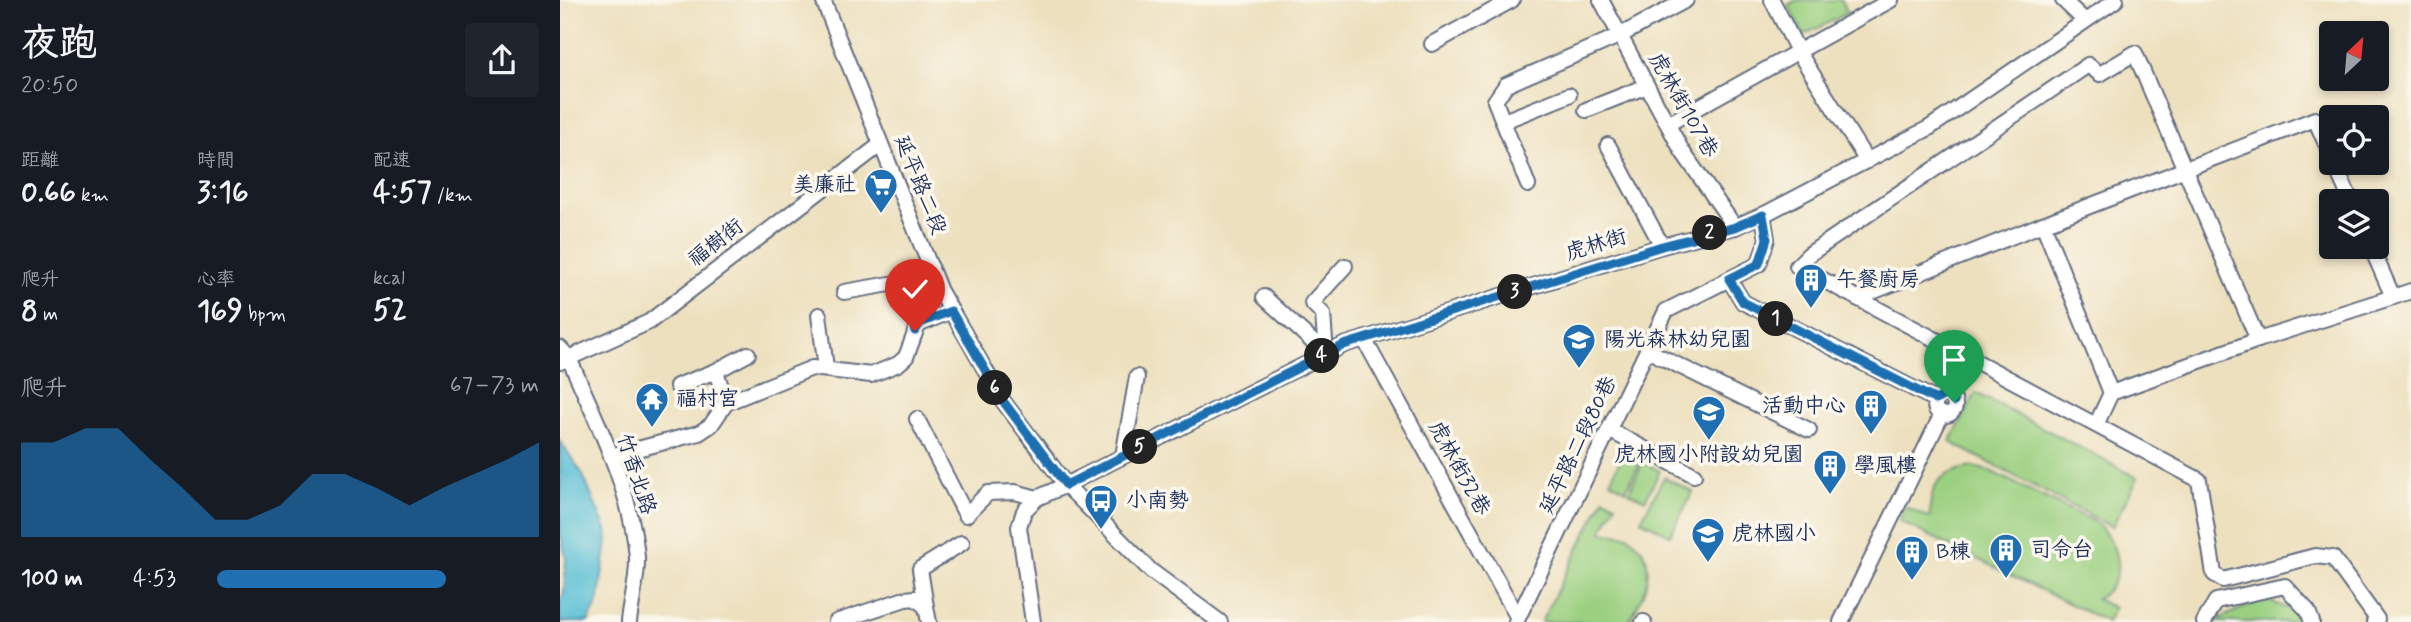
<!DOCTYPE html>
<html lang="zh-TW">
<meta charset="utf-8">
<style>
:root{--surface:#171b24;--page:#20242c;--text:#f1f3f6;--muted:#9ea1a6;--accent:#1f6fb2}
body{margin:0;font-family:Mynerve,"LXGW WenKai TC",sans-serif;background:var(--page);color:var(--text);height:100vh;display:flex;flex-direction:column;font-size:26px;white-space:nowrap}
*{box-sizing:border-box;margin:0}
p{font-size:23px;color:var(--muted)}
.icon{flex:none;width:38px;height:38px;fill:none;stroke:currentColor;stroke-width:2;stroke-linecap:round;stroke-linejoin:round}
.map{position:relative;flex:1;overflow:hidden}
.details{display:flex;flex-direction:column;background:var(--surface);width:560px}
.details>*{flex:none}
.needle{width:46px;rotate:26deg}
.buttons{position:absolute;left:1759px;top:21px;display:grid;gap:14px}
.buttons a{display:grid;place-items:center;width:70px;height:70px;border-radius:7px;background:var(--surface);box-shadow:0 4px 10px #0003;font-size:35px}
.pin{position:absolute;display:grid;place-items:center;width:60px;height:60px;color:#fff;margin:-72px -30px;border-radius:50% 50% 50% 0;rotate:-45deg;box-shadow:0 0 7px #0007}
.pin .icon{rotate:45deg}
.km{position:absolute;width:35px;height:35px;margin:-18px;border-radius:50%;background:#222;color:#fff;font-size:19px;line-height:35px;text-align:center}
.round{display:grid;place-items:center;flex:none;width:74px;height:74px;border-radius:7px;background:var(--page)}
.summary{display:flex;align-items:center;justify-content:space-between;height:119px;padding:0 21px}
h1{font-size:38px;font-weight:800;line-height:52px}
.metrics{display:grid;grid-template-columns:repeat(3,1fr);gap:10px;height:119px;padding:7px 21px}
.metrics div{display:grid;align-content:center}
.metrics b{font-size:30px;font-weight:800}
.metrics small{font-size:19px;font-weight:400}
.metrics p{font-size:19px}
.chart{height:196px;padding:14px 21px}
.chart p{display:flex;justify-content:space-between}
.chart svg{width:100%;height:126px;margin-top:7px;fill:var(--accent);opacity:.7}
ul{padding:0 21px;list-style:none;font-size:23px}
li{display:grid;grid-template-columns:112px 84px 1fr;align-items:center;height:52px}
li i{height:18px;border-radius:9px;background:var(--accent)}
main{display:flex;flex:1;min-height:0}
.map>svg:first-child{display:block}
</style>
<main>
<section class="details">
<div class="summary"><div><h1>夜跑</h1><p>20:50</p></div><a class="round"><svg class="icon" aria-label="share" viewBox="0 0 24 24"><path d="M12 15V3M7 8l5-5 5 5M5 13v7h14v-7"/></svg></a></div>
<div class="metrics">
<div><p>距離</p><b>0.66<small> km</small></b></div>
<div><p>時間</p><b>3:16</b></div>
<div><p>配速</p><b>4:57<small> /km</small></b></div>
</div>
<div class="metrics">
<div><p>爬升</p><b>8<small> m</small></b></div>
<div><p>心率</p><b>169<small> bpm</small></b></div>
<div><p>kcal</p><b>52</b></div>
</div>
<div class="chart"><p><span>爬升</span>67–73 m</p>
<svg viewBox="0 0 160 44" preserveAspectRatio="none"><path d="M0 44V11L10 11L20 6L30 6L40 17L50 27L60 38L70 38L80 33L90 22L100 22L110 27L120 33L130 27L140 22L150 17L160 11V44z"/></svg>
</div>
<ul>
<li><b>100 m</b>4:53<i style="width:71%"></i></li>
</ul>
</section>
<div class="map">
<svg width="1851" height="622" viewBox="0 0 1851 622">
<rect width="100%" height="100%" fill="#fbf7ec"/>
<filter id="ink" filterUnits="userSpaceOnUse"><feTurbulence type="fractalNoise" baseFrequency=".0143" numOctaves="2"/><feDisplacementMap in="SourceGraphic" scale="14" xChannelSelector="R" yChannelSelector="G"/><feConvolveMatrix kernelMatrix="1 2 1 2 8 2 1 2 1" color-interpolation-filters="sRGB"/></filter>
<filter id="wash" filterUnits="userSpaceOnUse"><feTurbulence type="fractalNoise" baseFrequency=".00686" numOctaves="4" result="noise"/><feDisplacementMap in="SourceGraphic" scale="28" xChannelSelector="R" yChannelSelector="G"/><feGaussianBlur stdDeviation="1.57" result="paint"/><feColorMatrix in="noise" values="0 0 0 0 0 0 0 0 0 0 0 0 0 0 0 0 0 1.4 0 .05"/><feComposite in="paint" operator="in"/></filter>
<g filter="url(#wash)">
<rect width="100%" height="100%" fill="#ede0be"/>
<g fill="#9cd081" stroke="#5c8070" stroke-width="2">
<polygon points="1237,0 1281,0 1288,13 1244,35 1228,5"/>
<polygon points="1416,393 1578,478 1552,527 1390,442"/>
<polygon points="1064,452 1081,461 1066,490 1050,481"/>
<polygon points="1083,462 1100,471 1085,500 1069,492"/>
<path d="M1413 467 1430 471 1537 523C1559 547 1569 580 1536 599L1554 608 1547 622 1339 521 1346 507 1370 518C1369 484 1379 472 1413 467Z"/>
<polygon points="1104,477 1133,492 1110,535 1081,520"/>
<path d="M1044 498 1056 504 1042 532 1069 536C1073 541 1081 547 1084 553 1095 577 1080 601 1069 622H981Z"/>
<polygon points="1704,599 1746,616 1748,622 1651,622"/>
</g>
<polygon fill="#58bfd5" stroke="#3a779a" stroke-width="2" points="0,441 22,473 48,535 38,603 28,622 0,622 0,602 4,593 6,559 0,532"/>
</g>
<g filter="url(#ink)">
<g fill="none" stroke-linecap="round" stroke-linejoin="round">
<defs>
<g id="minor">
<polyline points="263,0 380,291 443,401 506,485 591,571 660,622"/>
<polyline points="1041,0 1122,151 1175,227"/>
<polyline points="1212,0 1239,53 1307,161"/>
<polyline points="1503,0 1524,20"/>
<polyline points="872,44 952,0"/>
<polyline points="1026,110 1087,86"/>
<polyline points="944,121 1009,95"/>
<polyline points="1108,124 1331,0"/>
<polyline points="1048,145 1102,246"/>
<polyline points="1774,163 1791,201"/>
<polyline points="968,185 935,101 946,85 1061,35 1126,0"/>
<polyline points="1483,224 1755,119 1771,155"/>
<polyline points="1811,247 1833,297 1851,291"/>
<polyline points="1169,279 1183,302 1376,400"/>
<polyline points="284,292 336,283 371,267"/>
<polyline points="704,297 766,354"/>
<polyline points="1297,298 1483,224 1551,393"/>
<polyline points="259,315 266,368"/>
<polyline points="804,339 958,618"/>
<polyline points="1698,340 1833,297"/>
<path d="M0 348 9 358C36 421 71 487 77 557 78 578 71 602 69 622"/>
<polyline points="1087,350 1249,430"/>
<polyline points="766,354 763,314 752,303 785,266"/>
<polyline points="0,362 89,322 320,145"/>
<polyline points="156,371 166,403"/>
<polyline points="117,386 156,371 188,354"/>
<circle cx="1385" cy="405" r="10"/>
<polyline points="357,419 406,515 428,493 455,492 477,498"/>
<polyline points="1536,425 1551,393 1698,340 1575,53 1540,74 1528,65 1248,255 1237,266 1639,480 1654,574 1663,580 1755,556 1773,558 1817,619 1814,622"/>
<polyline points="1049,430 1134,475"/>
<polyline points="51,456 139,433 151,425 166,403 252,368 311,375 338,364 346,357 358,325 391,311"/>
<polyline points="563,456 577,377"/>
<polyline points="366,607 360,569 402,543"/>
<polyline points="276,622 345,599 355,598 366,607 369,622"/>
<polyline points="473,622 459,527 464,511 477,498 506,485 784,345 1102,246 1175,227 1203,215 1369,128 1556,0"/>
<polyline points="956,622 1106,311 1199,264 1207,239 1203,215"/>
<polyline points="1083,622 1084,622"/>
<polyline points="1281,622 1382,414"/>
<polyline points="1644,622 1656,601 1725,586 1748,611 1752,622"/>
</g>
</defs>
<use href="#minor" stroke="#646d80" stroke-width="18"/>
<use href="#minor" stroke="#fff" stroke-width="14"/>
</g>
</g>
<g fill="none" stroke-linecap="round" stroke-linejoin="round" filter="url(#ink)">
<defs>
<polyline id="route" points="355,331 360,323 391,311 443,401 506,485 784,345 1102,246 1175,227 1203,215 1207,239 1199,264 1169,279 1183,302 1376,400 1384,395 1391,397 1394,402"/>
</defs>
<use href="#route" stroke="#fff" stroke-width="14"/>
<use href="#route" stroke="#1f6fb2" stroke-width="9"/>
</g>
<defs>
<symbol id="supermarket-pin" viewBox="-11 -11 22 30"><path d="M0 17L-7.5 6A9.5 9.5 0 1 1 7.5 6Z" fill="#1f6fb2" stroke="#fbf7ec"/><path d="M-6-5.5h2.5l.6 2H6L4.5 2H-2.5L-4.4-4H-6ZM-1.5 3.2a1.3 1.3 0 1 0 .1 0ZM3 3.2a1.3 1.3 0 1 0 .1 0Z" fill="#fff"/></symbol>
<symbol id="building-pin" viewBox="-11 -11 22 30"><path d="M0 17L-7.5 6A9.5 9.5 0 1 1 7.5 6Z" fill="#1f6fb2" stroke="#fbf7ec"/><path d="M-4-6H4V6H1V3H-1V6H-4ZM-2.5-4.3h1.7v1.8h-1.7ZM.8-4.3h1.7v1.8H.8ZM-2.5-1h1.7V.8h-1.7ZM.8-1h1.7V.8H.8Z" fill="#fff"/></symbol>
<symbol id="school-pin" viewBox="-11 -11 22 30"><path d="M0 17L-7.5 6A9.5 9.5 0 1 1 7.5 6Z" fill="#1f6fb2" stroke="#fbf7ec"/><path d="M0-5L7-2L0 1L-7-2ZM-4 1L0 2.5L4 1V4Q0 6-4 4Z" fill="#fff"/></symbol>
<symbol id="temple-pin" viewBox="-11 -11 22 30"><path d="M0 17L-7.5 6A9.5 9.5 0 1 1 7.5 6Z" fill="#1f6fb2" stroke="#fbf7ec"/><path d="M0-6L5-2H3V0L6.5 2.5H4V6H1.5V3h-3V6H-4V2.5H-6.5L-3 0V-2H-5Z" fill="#fff"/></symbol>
<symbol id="bus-pin" viewBox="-11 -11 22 30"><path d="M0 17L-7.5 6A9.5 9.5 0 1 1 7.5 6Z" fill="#1f6fb2" stroke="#fbf7ec"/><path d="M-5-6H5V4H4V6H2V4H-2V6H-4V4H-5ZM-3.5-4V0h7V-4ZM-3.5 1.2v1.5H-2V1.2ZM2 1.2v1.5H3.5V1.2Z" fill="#fff"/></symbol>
</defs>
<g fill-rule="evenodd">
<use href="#supermarket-pin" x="302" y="166" width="38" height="52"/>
<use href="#building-pin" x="1232" y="261" width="38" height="52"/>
<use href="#school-pin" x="1000" y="321" width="38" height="52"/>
<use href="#temple-pin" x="73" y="380" width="38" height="52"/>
<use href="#building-pin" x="1292" y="387" width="38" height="52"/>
<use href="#school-pin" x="1130" y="393" width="38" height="52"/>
<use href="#building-pin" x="1251" y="447" width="38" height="52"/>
<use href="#bus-pin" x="522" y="482" width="38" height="52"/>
<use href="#school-pin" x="1129" y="515" width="38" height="52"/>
<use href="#building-pin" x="1427" y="531" width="38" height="52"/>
<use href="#building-pin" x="1333" y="533" width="38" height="52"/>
</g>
<g text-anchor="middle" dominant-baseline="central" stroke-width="7" stroke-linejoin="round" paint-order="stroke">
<g font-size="21" fill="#1b2f5e" stroke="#fbf7ec">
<text transform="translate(1123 105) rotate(60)">虎林街107巷</text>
<text transform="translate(360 185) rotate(68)">延平路二段</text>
<text transform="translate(156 243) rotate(-38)">福樹街</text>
<text transform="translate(1036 245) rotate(-17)">虎林街</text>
<text transform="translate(1018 445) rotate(-64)">延平路二段80巷</text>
<text transform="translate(899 468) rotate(61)">虎林街32巷</text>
<text transform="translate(76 474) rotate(72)">竹香北路</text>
</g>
<g font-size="21" fill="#1b2f5e" stroke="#fbf7ec" text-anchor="start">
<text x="296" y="185" text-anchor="end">美廉社</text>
<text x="1276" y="280">午餐廚房</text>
<text x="1044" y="340">陽光森林幼兒園</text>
<text x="116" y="399">福村宮</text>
<text x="1286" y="406" text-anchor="end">活動中心</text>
<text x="1149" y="455" text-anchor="middle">虎林國小附設幼兒園</text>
<text x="1294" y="466">學風樓</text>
<text x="566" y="501">小南勢</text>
<text x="1172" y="534">虎林國小</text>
<text x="1470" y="550">司令台</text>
<text x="1376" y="552">B棟</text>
</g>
</g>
</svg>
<div class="buttons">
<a><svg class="needle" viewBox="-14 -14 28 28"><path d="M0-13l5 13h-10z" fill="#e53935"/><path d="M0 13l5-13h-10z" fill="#9ea1a6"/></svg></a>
<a><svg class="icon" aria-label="locate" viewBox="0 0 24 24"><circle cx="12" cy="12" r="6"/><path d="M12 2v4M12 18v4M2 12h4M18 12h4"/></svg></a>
<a><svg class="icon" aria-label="layers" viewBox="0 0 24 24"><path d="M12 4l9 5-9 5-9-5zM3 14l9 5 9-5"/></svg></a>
</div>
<div class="pin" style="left:1394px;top:402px;background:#1e9e55"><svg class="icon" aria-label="arrive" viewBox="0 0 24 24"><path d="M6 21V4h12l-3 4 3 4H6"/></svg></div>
<div class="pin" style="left:355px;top:331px;background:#d93025"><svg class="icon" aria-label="check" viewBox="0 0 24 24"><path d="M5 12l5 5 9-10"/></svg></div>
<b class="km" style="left:1216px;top:319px">1</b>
<b class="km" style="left:1150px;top:233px">2</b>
<b class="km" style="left:955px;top:292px">3</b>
<b class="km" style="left:762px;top:356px">4</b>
<b class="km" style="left:580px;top:447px">5</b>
<b class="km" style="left:435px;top:388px">6</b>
</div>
</main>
